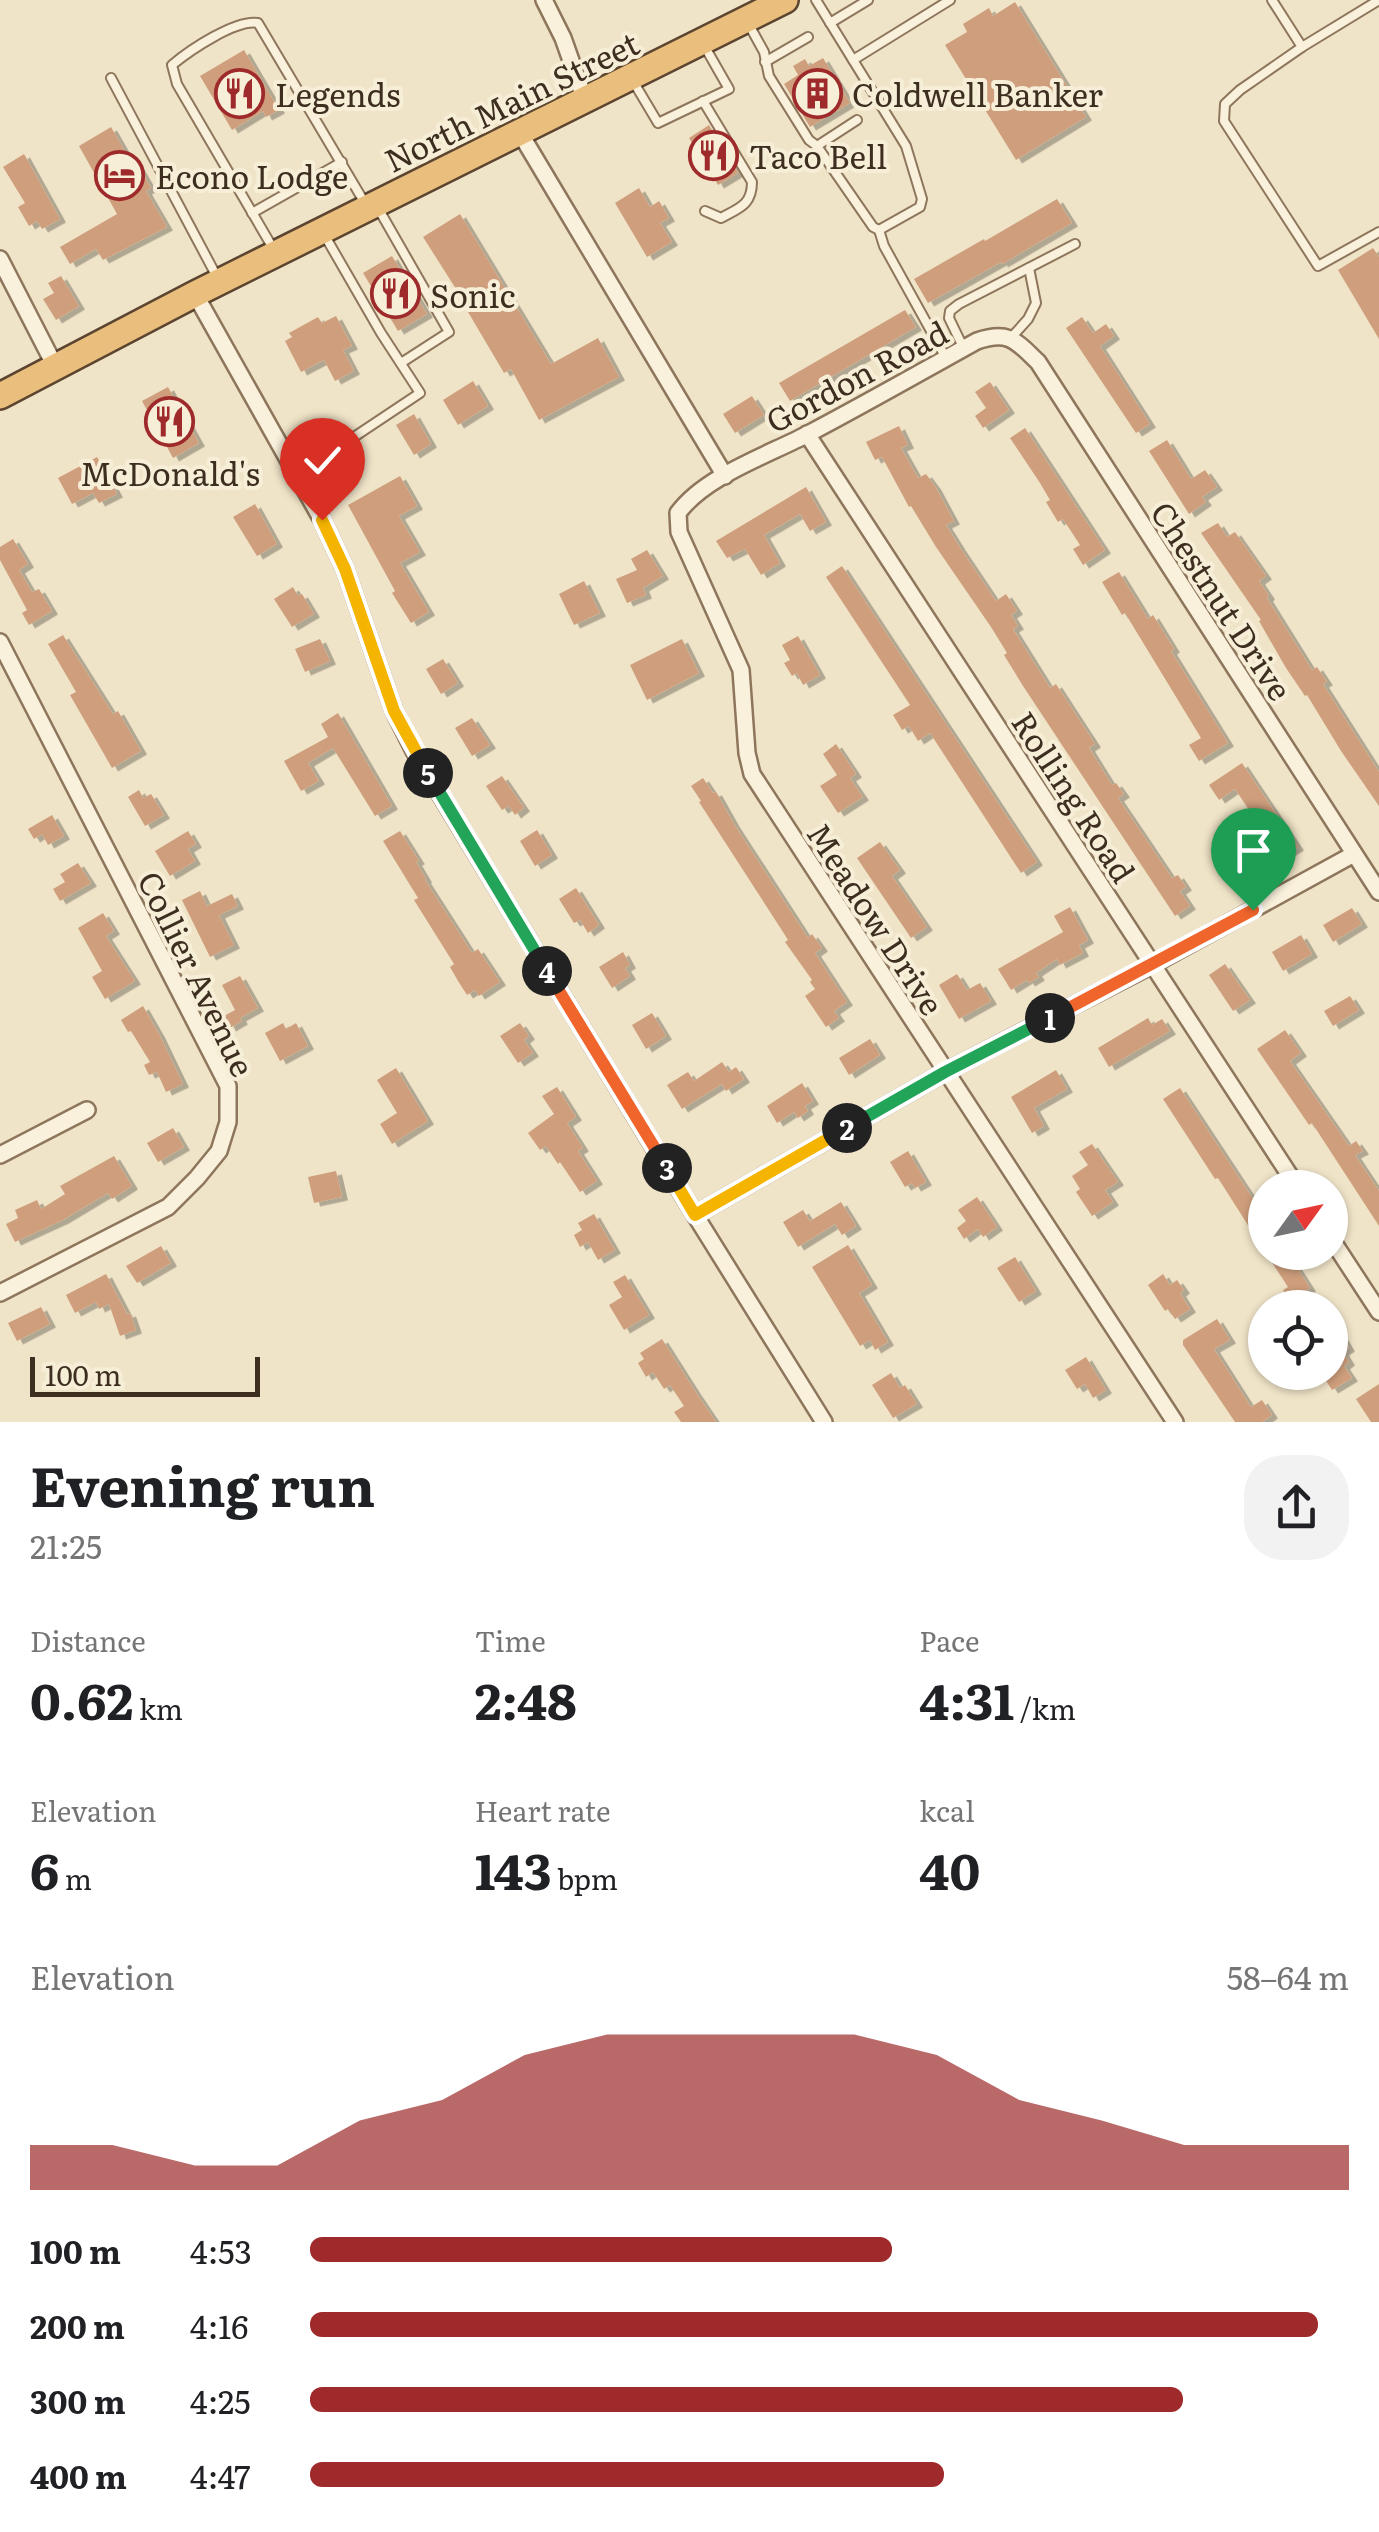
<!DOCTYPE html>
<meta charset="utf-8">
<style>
:root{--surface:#fff;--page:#f2f2f2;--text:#202124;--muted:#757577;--accent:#9e2a2b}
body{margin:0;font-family:Literata,serif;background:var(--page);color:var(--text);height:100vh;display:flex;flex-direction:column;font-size:38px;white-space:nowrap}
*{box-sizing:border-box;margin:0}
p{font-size:32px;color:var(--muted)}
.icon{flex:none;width:55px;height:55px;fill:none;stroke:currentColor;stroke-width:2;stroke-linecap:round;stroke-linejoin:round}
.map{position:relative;height:1422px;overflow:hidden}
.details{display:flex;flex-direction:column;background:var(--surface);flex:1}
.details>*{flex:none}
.needle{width:65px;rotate:57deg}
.fabs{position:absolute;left:1248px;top:1170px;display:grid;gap:20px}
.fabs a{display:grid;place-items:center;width:100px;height:100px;border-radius:50%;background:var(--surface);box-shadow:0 2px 8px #0004;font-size:50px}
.scale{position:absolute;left:30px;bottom:25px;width:230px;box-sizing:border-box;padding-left:10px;border:5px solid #3d2e20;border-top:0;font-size:28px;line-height:35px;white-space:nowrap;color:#3d2e20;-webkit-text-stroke:8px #f7eed8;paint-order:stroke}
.pin{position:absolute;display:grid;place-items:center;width:85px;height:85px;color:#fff;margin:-102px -42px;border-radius:50% 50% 50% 0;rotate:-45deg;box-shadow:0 0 10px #0007}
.pin .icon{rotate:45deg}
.km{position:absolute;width:50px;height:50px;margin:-25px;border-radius:50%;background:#222;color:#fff;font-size:28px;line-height:50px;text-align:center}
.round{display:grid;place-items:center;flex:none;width:105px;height:105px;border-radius:40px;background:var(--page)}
.head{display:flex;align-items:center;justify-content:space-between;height:170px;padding:0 30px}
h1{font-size:55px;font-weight:700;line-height:75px}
.figures{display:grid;grid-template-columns:repeat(3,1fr);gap:15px;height:170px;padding:10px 30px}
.figures div{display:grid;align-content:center}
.figures b{font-size:50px;font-weight:700}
.figures small{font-size:28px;font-weight:400}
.figures p{font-size:28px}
.chart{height:280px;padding:20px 30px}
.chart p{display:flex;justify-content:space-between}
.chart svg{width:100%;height:180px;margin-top:10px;fill:var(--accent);opacity:.7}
ul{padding:0 30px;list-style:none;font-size:32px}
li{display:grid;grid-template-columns:160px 120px 1fr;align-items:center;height:75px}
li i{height:25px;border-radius:12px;background:var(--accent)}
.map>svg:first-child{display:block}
</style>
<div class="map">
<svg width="1379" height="1422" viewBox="0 0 1379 1422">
<defs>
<filter id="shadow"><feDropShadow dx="6" dy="3.5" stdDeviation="0" flood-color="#0004"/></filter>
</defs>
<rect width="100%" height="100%" fill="#f0e4c8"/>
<g fill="#cf9f7d" filter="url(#shadow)">
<polygon points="1015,2 1086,117 1016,160 945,45 967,32 963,24 989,8 993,16"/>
<polygon points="244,50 279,110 266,117 263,111 232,130 200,76"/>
<polygon points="823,58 850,103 810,127 784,84 798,75 793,66 805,59 809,66"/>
<polygon points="709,125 738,173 718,185 689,138"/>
<polygon points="111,127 131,162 135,160 151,188 146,191 167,227 103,260 96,249 70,264 60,247 117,214 79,146"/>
<polygon points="24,154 60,219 42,229 37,221 29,226 18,207 25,203 3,167"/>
<polygon points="639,188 650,207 659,201 669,218 660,223 672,242 647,257 615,203"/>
<polygon points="1057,199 1072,223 1002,264 1001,262 928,303 914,279 984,239 985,241"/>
<polygon points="460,214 551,364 598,338 619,377 539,420 511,369 504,373 468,312 470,311 423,237"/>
<polygon points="1373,248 1379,257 1379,339 1338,270"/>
<polygon points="392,256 427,314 398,331 363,273"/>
<polygon points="61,276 79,306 56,320 43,299 54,293 48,283"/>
<polygon points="905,310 916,327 790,401 779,383"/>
<polygon points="336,316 352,346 343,350 354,371 335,381 324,360 301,372 285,341 292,337 289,333 318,317 322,323"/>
<polygon points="1082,317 1093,333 1106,324 1114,336 1100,346 1150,424 1136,433 1066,328"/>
<polygon points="473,381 488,406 458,425 443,400"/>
<polygon points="990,382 1009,410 983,428 975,416 986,408 975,392"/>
<polygon points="168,387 199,443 173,458 142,401"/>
<polygon points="752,396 764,415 735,433 723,414"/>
<polygon points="414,414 431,444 414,455 396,425"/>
<polygon points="899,426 908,445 901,448 918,478 926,474 935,486 954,521 946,525 961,549 996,601 1006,594 1017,611 1011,615 1018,626 1013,629 1050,688 1056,684 1095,744 1089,748 1112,785 1116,783 1124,794 1118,798 1137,826 1172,878 1178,875 1186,887 1180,891 1190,906 1175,916 1023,686 1004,655 1007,653 991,627 936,547 911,506 909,507 882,457 875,460 866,442"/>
<polygon points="1025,428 1105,550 1083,565 1073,549 1080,545 1063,519 1058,522 1046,502 1050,500 1040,483 1010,438"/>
<polygon points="1167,440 1191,479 1205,470 1217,487 1202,497 1206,502 1189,514 1149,451"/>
<polygon points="97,457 117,494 99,503 93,493 72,504 58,478"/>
<polygon points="400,476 417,506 399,516 420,552 400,563 429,612 411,623 392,593 395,591 348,505"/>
<polygon points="806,487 826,522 810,531 800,514 764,535 780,563 761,575 745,549 727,558 716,541"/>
<polygon points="255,504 277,544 257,556 233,517"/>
<polygon points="1218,523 1227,537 1235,532 1266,576 1259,581 1269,596 1267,598 1312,670 1317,667 1327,682 1323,684 1379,772 1379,806 1341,751 1307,695 1305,696 1286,668 1259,621 1261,620 1201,533"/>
<polygon points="13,539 28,564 19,570 32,592 39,589 52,611 29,625 22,613 27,610 0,560 0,547"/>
<polygon points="647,550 663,576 643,588 646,595 627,603 616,579 637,570 631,559"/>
<polygon points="842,566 1037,862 1021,873 930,733 918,741 909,726 902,730 893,715 910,705 826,577"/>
<polygon points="1119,572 1148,619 1153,615 1174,649 1171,651 1228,743 1199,761 1189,745 1201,738 1125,613 1122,615 1102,582"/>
<polygon points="584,581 600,613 574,625 559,594"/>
<polygon points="293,587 298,596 302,594 314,614 292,627 274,599"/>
<polygon points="63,635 113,714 118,711 141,751 112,768 70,695 76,692 48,644"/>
<polygon points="798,636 820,675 803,685 797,673 792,676 784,663 790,660 782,645"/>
<polygon points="320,639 330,661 305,672 295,649"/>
<polygon points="682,639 699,673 647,700 630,665"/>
<polygon points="443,659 458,683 441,694 426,669"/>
<polygon points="338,713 392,806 375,816 333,748 308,763 319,781 301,791 284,761 328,737 321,724"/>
<polygon points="472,718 490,745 472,756 455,728"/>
<polygon points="836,744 856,774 850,778 863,797 838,813 820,786 837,775 823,754"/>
<polygon points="1242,763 1298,847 1281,858 1235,789 1219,800 1209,785"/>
<polygon points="502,776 524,808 515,815 509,806 502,810 486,786"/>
<polygon points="703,778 713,793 716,792 734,824 808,938 812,934 822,948 815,953 847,1002 834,1011 839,1018 826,1027 805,996 815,989 810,982 812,980 785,942 788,940 783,932 699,802 701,801 691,786"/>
<polygon points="139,790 143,798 151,794 164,815 145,826 128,797"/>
<polygon points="52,815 64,836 48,845 42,834 34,839 28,829"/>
<polygon points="537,830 552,855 535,866 520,841"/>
<polygon points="188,831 196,844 188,849 195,861 170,876 155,851"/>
<polygon points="400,831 419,861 416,862 426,879 425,880 472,953 478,949 500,982 479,996 475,990 467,995 458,981 450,967 454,964 414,900 418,898 383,841"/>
<polygon points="880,842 900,870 892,876 927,927 911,938 857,858"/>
<polygon points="78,863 91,883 60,901 53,889 65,882 60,874"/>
<polygon points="576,888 599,925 588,933 580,920 574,923 559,899"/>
<polygon points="200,891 207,906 232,894 238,906 219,915 234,945 210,957 182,900"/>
<polygon points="1070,907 1088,940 1079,945 1083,953 1060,965 1057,959 1036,973 1039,977 1029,983 1027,980 1011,990 998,969 1063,932 1054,916"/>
<polygon points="1352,908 1362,924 1333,942 1323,925"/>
<polygon points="103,913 114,931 106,936 135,981 105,999 92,977 102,971 78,928"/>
<polygon points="1301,935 1312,954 1283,971 1272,952"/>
<polygon points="623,952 630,965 625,968 630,976 612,988 599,967"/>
<polygon points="1225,964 1250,1000 1233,1011 1209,975"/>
<polygon points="957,974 967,990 980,983 991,1001 959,1019 939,985"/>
<polygon points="240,976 258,1008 240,1018 242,1021 230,1028 224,1016 235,1010 222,985"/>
<polygon points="1350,996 1359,1010 1333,1026 1324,1011"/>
<polygon points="143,1006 159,1034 183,1084 166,1092 157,1072 149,1075 144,1065 150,1062 131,1031 128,1032 121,1020"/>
<polygon points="652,1013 666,1036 646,1049 632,1025"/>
<polygon points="1148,1018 1152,1025 1162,1019 1170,1031 1109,1067 1098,1048"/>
<polygon points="283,1023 286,1029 296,1023 308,1046 280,1061 265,1033"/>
<polygon points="520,1023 529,1036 524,1040 533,1053 518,1063 500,1036"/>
<polygon points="1285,1030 1301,1053 1290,1061 1349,1146 1356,1141 1363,1151 1355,1155 1379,1191 1379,1226 1312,1123 1309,1125 1257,1049"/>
<polygon points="870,1039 880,1055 849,1075 839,1058"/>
<polygon points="722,1062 729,1072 736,1067 744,1079 726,1091 722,1084 682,1109 667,1085 688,1072 694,1081"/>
<polygon points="396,1068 428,1121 392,1144 380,1124 397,1113 377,1080"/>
<polygon points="1056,1070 1067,1089 1034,1108 1044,1126 1032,1133 1011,1097"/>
<polygon points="802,1083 813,1101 805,1106 808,1111 798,1118 794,1112 777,1123 767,1106"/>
<polygon points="557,1087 576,1117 567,1123 583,1148 578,1151 597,1181 580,1192 560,1162 558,1164 546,1146 540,1150 528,1133 554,1114 542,1096"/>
<polygon points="1180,1088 1265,1217 1265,1252 1218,1178 1215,1179 1163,1099"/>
<polygon points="173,1128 184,1147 158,1162 147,1143"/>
<polygon points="1092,1144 1118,1182 1105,1190 1113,1202 1092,1216 1076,1192 1080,1189 1072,1176 1088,1165 1079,1152"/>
<polygon points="908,1151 926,1182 915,1188 912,1183 905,1187 890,1162"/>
<polygon points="114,1156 132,1186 112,1199 108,1193 63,1220 15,1242 6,1224 18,1218 15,1210 37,1200 41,1209 65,1194 60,1186"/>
<polygon points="336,1171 342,1197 314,1203 308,1177"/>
<polygon points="977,1197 997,1227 983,1237 978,1229 964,1239 957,1228 966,1221 958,1210"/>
<polygon points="841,1202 856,1226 842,1235 835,1224 798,1247 783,1222 803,1210 810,1221"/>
<polygon points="594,1214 615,1250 598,1260 588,1242 580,1247 574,1235 582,1230 578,1223"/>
<polygon points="848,1245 872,1285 859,1293 888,1342 875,1350 870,1340 860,1346 812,1267"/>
<polygon points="161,1246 171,1263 137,1283 126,1266"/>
<polygon points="1265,1252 1287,1252 1310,1288 1305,1291 1316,1308 1294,1308 1283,1290 1288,1287"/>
<polygon points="1015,1257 1036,1291 1019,1302 997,1268"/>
<polygon points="106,1274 127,1314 130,1313 136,1330 120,1336 109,1304 99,1309 96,1302 75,1313 66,1295"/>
<polygon points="1163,1274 1170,1285 1177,1280 1184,1290 1180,1293 1190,1309 1175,1319 1168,1309 1165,1311 1148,1285"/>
<polygon points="625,1275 649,1315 624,1330 609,1305 622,1297 613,1282"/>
<polygon points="41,1307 50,1324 17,1341 8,1323"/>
<polygon points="1217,1319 1230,1340 1214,1349 1251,1407 1262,1400 1272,1415 1262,1422 1235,1422 1183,1345 1183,1340"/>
<polygon points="1339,1331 1349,1348 1343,1352 1349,1362 1344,1366 1352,1378 1332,1390 1323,1376 1335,1369 1330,1361 1330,1332 1332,1335"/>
<polygon points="662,1339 695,1391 716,1422 681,1422 674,1412 684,1406 670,1385 664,1389 653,1372 646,1377 638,1363 644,1359 640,1353"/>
<polygon points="1086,1357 1106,1390 1093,1398 1085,1384 1077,1389 1065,1370"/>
<polygon points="891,1373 900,1388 905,1385 917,1404 893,1418 872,1385"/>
<polygon points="1379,1384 1379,1422 1371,1422 1356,1399"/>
</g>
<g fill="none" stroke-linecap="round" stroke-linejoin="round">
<defs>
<g id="service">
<polyline points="1272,0 1302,47 1240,90 1225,104 1224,121 1318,266 1379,232"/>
<polyline points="748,23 764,52 769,76 809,140 817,146 873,227 879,230 920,207 922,199 906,146 816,0"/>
<polyline points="830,23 868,0"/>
<polyline points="1302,47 1379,0"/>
<polyline points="853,60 950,0"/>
<polyline points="765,62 808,37"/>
<polyline points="111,78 217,277"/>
<polyline points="633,81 658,123 729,89 705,47"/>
<path d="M703 101 752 182C752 205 739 208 721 218L705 211"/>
<polyline points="817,146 857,120"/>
<polyline points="378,208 449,332 401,363"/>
<polyline points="252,213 342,162"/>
<polyline points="879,230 884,246 946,358"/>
<path d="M274 250 177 84 172 65C190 50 236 19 258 23L366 205"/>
<polyline points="1010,339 1028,319 1036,303 1029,268"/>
<polyline points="964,349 949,318 950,311 959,304 1075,244"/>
<polyline points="297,475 420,393 381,333 325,236"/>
</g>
<g id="minor">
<polyline points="544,0 563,38 585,100"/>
<polyline points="520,133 725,476"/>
<polyline points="0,259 56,368"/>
<polyline points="195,294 322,520 345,569 394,711 414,751 695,1215 824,1422"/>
<polyline points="807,434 1298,1188"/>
<polyline points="0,642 228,1086 228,1122 219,1151 197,1178 168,1207 0,1293"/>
<polyline points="0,1155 87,1110"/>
<polyline points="695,1215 945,1072 1152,965 1354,854"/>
<polyline points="1330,1237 1379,1312"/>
<path d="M1175 1422 752 774 747 753 741 670 679 532 678 513C705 476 768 455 808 434 865 404 921 372 977 341 1009 330 1016 341 1038 362L1379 892"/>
</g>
<polyline id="trunk" points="0,396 195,294 785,0"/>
</defs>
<use href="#service" stroke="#8d765c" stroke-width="12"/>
<use href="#minor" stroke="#8d765c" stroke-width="20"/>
<use href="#trunk" stroke="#5b4430" stroke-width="30"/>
<use href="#service" stroke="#faf1dc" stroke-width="8"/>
<use href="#minor" stroke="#faf1dc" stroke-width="15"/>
<use href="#trunk" stroke="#eabe7c" stroke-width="25"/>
</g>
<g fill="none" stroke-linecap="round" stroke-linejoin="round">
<defs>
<polyline id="split-1" points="1050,1018 1253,910"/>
<polyline id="split-2" points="847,1128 945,1072 1050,1018"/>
<polyline id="split-3" points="667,1168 695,1215 847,1128"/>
<polyline id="split-4" points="547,971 667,1168"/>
<polyline id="split-5" points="428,773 547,971"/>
<polyline id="split-6" points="322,520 345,569 394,711 428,773"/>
</defs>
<use href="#split-1" stroke="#fff" stroke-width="20"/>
<use href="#split-2" stroke="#fff" stroke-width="20"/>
<use href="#split-3" stroke="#fff" stroke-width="20"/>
<use href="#split-4" stroke="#fff" stroke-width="20"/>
<use href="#split-5" stroke="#fff" stroke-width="20"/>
<use href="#split-6" stroke="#fff" stroke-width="20"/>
<use href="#split-1" stroke="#f0652b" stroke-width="12"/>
<use href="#split-2" stroke="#22a559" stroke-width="12"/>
<use href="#split-3" stroke="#f5b400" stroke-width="12"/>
<use href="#split-4" stroke="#f0652b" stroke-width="12"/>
<use href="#split-5" stroke="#22a559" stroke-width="12"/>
<use href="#split-6" stroke="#f5b400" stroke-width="12"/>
</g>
<defs>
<symbol id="restaurant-ring" viewBox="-11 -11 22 22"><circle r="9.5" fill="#f7eed8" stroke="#9e2a2b" stroke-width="1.5"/><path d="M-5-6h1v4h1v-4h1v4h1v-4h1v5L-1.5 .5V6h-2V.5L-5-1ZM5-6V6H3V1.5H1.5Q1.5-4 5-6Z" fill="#9e2a2b"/></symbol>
<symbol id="building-ring" viewBox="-11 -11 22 22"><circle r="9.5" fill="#f7eed8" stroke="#9e2a2b" stroke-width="1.5"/><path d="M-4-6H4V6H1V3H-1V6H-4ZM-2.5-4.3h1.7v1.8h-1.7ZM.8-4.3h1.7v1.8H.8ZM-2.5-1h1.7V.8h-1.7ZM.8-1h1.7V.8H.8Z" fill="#9e2a2b"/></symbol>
<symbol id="hotel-ring" viewBox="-11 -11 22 22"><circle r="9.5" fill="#f7eed8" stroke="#9e2a2b" stroke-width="1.5"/><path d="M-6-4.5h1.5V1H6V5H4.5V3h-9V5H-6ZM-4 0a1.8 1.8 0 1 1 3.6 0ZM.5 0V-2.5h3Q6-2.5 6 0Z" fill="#9e2a2b"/></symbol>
</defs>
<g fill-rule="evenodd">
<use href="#restaurant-ring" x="212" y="66" width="55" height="55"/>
<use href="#building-ring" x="790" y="66" width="55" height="55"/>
<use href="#restaurant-ring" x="686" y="128" width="55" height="55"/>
<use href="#hotel-ring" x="92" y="148" width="55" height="55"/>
<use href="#restaurant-ring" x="368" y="266" width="55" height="55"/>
<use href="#restaurant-ring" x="142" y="394" width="55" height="55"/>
</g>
<g text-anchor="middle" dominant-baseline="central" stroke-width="8" stroke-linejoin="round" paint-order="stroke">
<g font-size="32" fill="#3d2e20" stroke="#f7eed8" text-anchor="start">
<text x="275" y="93">Legends</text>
<text x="852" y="93">Coldwell Banker</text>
<text x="749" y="155">Taco Bell</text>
<text x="155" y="175">Econo Lodge</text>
<text x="430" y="294">Sonic</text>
<text x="170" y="472" text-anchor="middle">McDonald's</text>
</g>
<g font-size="32" fill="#3d2e20" stroke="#f7eed8">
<text transform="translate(511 100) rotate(-26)">North Main Street</text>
<text transform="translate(856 375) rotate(-28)">Gordon Road</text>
<text transform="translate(1223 600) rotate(57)">Chestnut Drive</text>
<text transform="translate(1075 796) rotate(57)">Rolling Road</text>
<text transform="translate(877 918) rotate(57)">Meadow Drive</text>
<text transform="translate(198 973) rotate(64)">Collier Avenue</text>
</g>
</g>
</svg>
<div class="fabs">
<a><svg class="needle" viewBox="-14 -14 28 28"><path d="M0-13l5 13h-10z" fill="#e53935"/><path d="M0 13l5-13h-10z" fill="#757577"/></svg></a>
<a><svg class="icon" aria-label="locate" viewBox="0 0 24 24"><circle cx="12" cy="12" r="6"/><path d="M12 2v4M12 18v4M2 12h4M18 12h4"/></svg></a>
</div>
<div class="scale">100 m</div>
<div class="pin" style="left:1253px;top:910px;background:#1e9e55"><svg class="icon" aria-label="arrive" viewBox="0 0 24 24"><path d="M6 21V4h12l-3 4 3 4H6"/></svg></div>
<div class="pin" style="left:322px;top:520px;background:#d93025"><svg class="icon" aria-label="check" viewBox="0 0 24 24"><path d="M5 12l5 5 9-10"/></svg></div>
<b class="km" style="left:1050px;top:1018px">1</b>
<b class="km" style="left:847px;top:1128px">2</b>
<b class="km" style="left:667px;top:1168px">3</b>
<b class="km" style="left:547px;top:971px">4</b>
<b class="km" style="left:428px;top:773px">5</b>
</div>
<section class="details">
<div class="head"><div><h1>Evening run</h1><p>21:25</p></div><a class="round"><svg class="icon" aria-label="share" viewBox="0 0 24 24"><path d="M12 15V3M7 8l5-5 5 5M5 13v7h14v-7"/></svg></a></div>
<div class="figures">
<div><p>Distance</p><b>0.62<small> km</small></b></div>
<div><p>Time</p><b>2:48</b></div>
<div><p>Pace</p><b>4:31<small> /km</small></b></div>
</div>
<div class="figures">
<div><p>Elevation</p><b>6<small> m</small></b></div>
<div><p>Heart rate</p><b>143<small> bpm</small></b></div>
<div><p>kcal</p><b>40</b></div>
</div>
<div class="chart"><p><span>Elevation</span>58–64 m</p>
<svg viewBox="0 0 160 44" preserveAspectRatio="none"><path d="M0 44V33L10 33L20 38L30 38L40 27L50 22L60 11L70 6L80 6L90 6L100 6L110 11L120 22L130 27L140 33L150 33L160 33V44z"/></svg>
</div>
<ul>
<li><b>100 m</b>4:53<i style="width:56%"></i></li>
<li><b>200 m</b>4:16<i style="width:97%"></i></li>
<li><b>300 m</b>4:25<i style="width:84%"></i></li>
<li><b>400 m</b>4:47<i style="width:61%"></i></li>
</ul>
</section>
